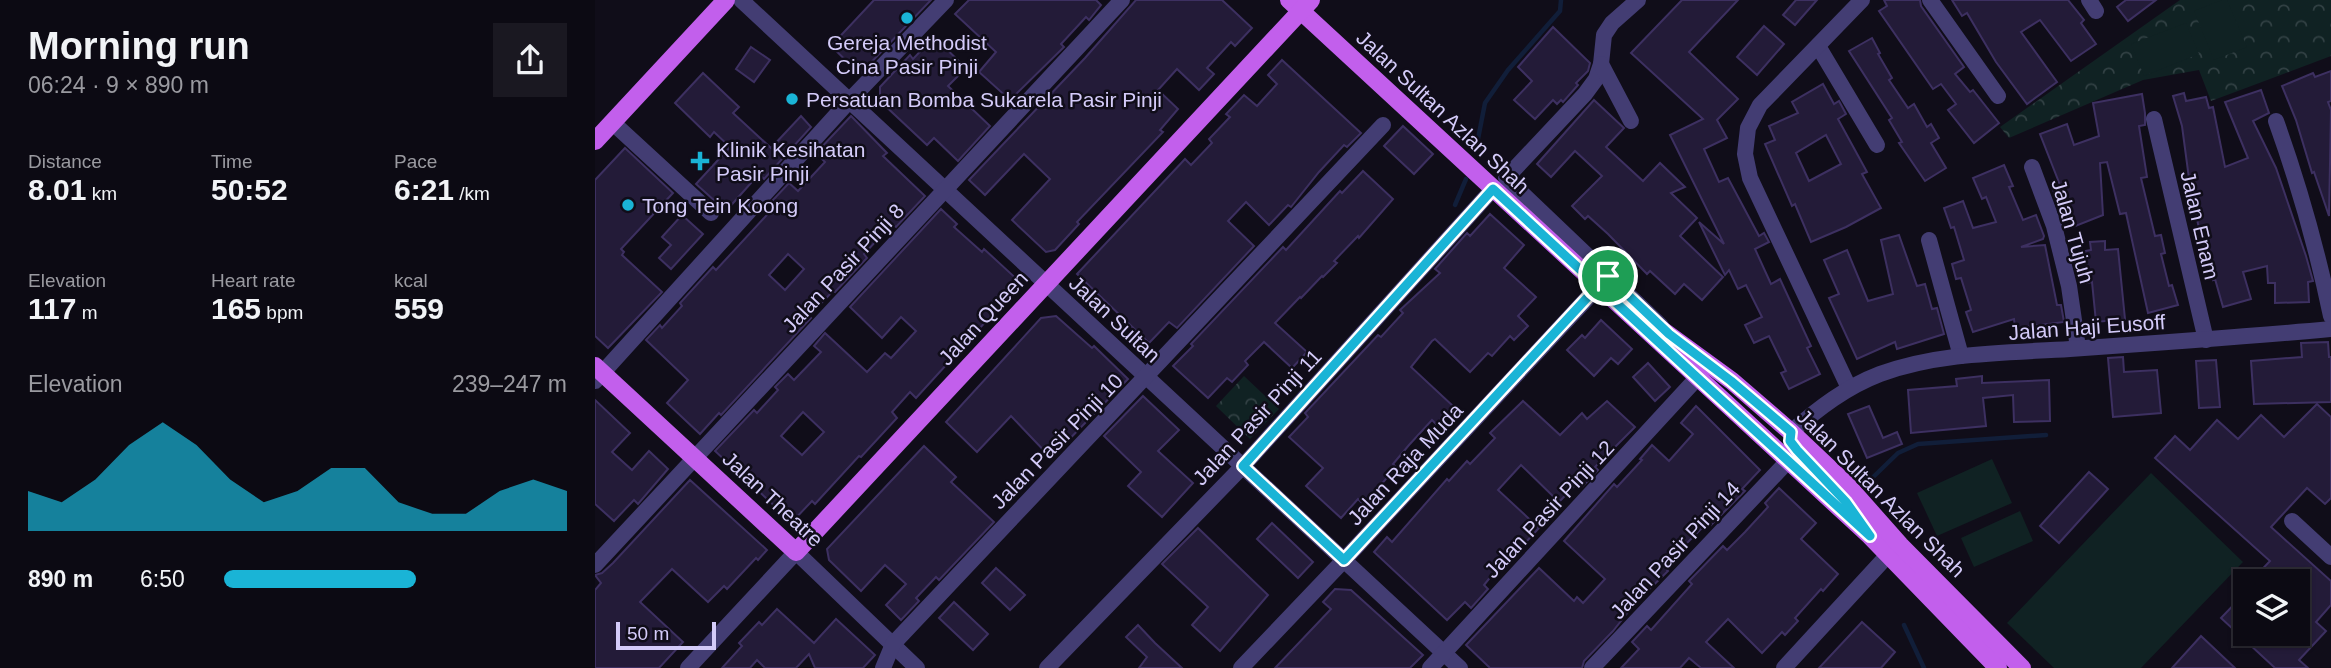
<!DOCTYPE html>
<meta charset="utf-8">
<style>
:root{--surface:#0c0a13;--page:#1a1821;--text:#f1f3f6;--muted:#9a9aa0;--line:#2c2b33;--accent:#1ab4d6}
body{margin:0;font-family:Helvetica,sans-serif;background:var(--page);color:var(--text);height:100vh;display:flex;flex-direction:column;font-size:26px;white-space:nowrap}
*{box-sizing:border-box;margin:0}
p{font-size:23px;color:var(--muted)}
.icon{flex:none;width:38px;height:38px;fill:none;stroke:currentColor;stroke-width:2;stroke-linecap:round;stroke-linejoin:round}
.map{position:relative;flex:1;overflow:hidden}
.sheet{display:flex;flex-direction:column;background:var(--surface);width:595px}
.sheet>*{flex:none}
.controls{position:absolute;left:1638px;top:569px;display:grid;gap:14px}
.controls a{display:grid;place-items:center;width:77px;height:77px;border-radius:0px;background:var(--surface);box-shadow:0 2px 5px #0004,0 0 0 2px var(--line);font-size:35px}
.scale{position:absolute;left:21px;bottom:18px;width:100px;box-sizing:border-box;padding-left:7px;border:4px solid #d4cbf9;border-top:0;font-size:19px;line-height:24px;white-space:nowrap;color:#d4cbf9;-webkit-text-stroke:5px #100d19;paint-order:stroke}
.pin{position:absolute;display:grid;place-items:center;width:60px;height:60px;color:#fff;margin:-30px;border:4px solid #fff;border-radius:50%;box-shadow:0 2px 7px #0007}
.round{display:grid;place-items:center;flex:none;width:74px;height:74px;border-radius:0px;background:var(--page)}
.head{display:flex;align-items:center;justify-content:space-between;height:119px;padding:0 28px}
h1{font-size:38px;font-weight:800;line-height:52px}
.figures{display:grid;grid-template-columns:repeat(3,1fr);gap:10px;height:119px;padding:7px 28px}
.figures div{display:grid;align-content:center}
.figures b{font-size:30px;font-weight:800}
.figures small{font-size:19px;font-weight:400}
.figures p{font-size:19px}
.chart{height:196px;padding:14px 28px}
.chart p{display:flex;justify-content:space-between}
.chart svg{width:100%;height:126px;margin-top:7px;fill:var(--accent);opacity:.7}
ul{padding:0 28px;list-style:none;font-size:23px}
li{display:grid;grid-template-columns:112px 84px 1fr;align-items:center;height:52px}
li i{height:18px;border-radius:9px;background:var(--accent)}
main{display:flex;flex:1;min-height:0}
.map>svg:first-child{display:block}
</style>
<main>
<section class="sheet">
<div class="head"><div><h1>Morning run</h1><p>06:24 · 9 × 890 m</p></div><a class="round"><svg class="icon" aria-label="share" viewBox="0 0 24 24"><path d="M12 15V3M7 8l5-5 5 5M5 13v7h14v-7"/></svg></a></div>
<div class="figures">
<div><p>Distance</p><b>8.01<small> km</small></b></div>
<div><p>Time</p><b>50:52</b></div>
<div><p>Pace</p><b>6:21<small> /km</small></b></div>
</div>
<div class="figures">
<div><p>Elevation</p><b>117<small> m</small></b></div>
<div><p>Heart rate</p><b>165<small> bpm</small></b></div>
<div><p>kcal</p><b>559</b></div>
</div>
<div class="chart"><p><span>Elevation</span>239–247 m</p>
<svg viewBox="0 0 160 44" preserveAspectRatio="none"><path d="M0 44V30L10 34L20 26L30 14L40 6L50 14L60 26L70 34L80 30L90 22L100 22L110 34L120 38L130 38L140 30L150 26L160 30V44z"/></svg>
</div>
<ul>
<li><b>890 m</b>6:50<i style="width:56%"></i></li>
</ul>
</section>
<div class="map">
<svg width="1736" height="668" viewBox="0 0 1736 668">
<defs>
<pattern id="park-crowns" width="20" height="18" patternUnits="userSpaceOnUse" patternTransform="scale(1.75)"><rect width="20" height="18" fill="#102223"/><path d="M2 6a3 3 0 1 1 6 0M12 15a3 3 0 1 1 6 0" fill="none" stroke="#324144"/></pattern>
</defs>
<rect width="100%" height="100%" fill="#100d19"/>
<g fill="url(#park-crowns)">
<polygon points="1585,0 1736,0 1736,56 1616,101 1604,70 1548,80 1414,138 1405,127"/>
<polygon points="649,376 684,409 655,439 621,406"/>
</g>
<g fill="#102223">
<polygon points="1627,0 1632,0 1652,47 1619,60 1599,11"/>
<polygon points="1591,23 1604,54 1549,76 1536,44"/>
<polygon points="1397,459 1417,503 1342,536 1322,493"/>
<polygon points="1556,473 1648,562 1546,668 1459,668 1412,623"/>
<polygon points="1425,511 1438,541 1379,567 1366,538"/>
</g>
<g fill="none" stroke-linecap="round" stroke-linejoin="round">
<g stroke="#111e39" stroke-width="4.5">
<polyline points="882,144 890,103 913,70 965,11 966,0"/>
<polyline points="860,205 871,179"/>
<polyline points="1272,483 1303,453 1323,444 1451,435"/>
<polyline points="1309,625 1329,668"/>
</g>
</g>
<g fill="#231b38" stroke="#3d3061" stroke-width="2" fill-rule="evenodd">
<polygon points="279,0 336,0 265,74 236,46"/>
<polygon points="374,0 501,0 506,5 494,20 491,17 466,44 469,47 415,100 384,72 401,52 360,14"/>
<polygon points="541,0 627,0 657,28 640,46 636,42 612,68 619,74 604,90 582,69 563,90 583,109 565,130 568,132 482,222 484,224 460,250 451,252 417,220 455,179 429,154 390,195 374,180 490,58"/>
<polygon points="1087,0 1143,0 1094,52 1143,99 1122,120 1132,138 1109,149 1124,182 1133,178 1164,236 1169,233 1174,242 1160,249 1176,284 1185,279 1216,346 1212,348 1225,374 1194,389 1186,373 1191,371 1174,336 1159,343 1150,325 1167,317 1151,285 1143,289 1134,270 1130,275 1104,222 1129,244 1075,135 1108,119 1036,53"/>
<polygon points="1201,0 1222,0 1200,25 1188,15"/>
<polygon points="1289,0 1325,0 1326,6 1369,67 1360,74 1375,92 1378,90 1404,123 1379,143 1353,110 1361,104 1346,84 1338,89 1284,11 1292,6"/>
<polygon points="1357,0 1473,0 1489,20 1486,23 1501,44 1476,61 1445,20 1426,32 1462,82 1432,104 1401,62 1372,13 1367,16"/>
<polygon points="1531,0 1561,0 1533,21 1522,7"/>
<polygon points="1169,26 1189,44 1162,75 1142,57"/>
<polygon points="958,27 995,63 993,71 981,83 983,85 968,102 966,100 962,104 958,100 940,119 919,100 937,81 923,67"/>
<polygon points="339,37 371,68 353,86 395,126 363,161 339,138 332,145 285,101 285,87 315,55 318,59"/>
<polygon points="1277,38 1285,53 1283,54 1297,78 1294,80 1313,108 1319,104 1332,127 1336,124 1344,138 1336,143 1351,168 1330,181 1304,143 1307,142 1294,120 1297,118 1254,51"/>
<polygon points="156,47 175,60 159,82 141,69"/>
<polygon points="687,60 766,133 752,147 749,145 724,172 696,207 693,205 674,225 651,202 633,221 659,246 582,328 574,322 554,343 482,274 590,159 596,165 617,143 614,139 635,117 631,114 649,95 662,106 682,84 673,75"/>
<polygon points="1736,71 1736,101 1733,102 1736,110 1734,216 1719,172 1717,173 1701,120 1687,86 1718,73 1720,77"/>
<polygon points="108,73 144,107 138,113 176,148 206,116 216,127 169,179 164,174 131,211 101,184 135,147 119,132 115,137 80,103"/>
<path d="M1228 84 1239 104 1244 101 1251 114 1243 119 1272 172 1267 174 1286 208 1251 227 1216 242 1200 204 1197 206 1170 144 1180 140 1174 126 1203 113 1197 102ZM1231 135 1246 164 1214 181 1201 153Z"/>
<polygon points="1666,90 1674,113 1658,121 1681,168 1711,256 1718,281 1713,282 1714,302 1680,303 1680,283 1673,283 1672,266 1648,272 1656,299 1628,307 1620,279 1618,280 1606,238 1595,186 1587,126 1578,96 1589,93 1591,101 1611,97 1614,108 1618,107 1630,167 1653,158 1630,102"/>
<polygon points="1547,94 1550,113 1550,125 1544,126 1552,177 1546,178 1560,236 1566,235 1570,253 1566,254 1574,286 1577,285 1583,305 1553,313 1531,213 1525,214 1512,162 1505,163 1508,215 1478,227 1470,206 1465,208 1457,187 1465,185 1445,134 1472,124 1479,145 1504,136 1498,103"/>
<polygon points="999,100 1029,128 1011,147 1048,181 1065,163 1090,187 1076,193 1102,218 1085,236 1128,277 1107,300 1089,284 1080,294 1055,271 1052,274 1013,234 993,216 990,219 977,206 1007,176 980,151 956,177 942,164"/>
<path d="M256 116 292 153 288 156 330 196 301 227 297 224 269 254 272 258 240 292 238 291 214 316 216 318 126 415 124 413 105 434 72 403 93 380 51 340 65 325 67 328 87 306 85 303 118 267 121 270 182 204 178 200 194 183 203 191 230 162 221 153ZM193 254 209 269 190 290 174 275Z"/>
<polygon points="808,126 838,154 819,174 789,146"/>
<polygon points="30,148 78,193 26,249 29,252 27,255 67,292 13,348 0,336 0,180"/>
<polygon points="1409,165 1418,186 1414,187 1428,220 1441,215 1449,236 1448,239 1426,247 1450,245 1462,305 1466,305 1469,322 1420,328 1419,319 1378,332 1371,312 1376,310 1366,278 1361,279 1357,264 1369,260 1359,227 1356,228 1349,208 1368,201 1378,228 1401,222 1391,197 1387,199 1378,178"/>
<polygon points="768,171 798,199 764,238 763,236 739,261 742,263 728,277 727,276 706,298 705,297 680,323 712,352 697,368 669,342 650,361 653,365 637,382 632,378 613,398 578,366 598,346 596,344 688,247 691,250 745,191 747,193"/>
<path d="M346 209 362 224 359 227 387 252 389 249 426 283 321 398 315 392 297 412 302 418 266 457 264 456 220 504 217 501 197 522 120 451 159 410 162 413 183 390 180 387 193 374 199 380 226 352 219 346 230 333 272 372 290 353 296 358 321 331 306 317 287 338 255 307ZM208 412 229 432 207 455 186 436Z"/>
<polygon points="895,214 929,245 909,268 941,297 923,316 933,326 919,340 915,336 897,356 893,353 875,372 840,339 837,341 816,367 858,406 841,424 837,420 814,445 798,464 801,467 769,505 763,499 746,518 711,486 728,468 694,437 713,417 710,413 783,335 786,337 808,313 805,310 845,273 840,269 872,233 875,236"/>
<polygon points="87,215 108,234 76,269 64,258 76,245 67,237"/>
<polygon points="1304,235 1322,286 1330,284 1337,309 1342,308 1349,334 1302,349 1300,342 1262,359 1234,298 1244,294 1229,260 1252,250 1273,301 1298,294 1286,240"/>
<polygon points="1510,241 1510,250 1523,249 1530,319 1501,322 1497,282 1492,283 1490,251 1496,250 1495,242"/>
<polygon points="461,316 497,348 499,346 533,379 456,458 416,416 382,452 351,422 446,318"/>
<polygon points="1006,320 1037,349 1023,364 1016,358 999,376 972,350 987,335 990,338"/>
<polygon points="1733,342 1734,357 1736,357 1736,402 1659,404 1656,361 1707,357 1706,343"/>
<polygon points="1528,357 1529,372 1562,370 1566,413 1518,417 1513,358"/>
<polygon points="1621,360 1625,407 1604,408 1601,361"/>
<polygon points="1053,363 1075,387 1060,401 1038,377"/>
<polygon points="1387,376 1387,383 1454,380 1455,421 1419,422 1418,395 1388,398 1391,426 1316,433 1313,390 1362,386 1361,379"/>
<polygon points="548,396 584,430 563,451 598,483 567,517 533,486 546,472 509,436"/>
<polygon points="0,400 35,433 17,452 37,470 54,451 73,469 43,504 39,500 19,521 0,504"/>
<polygon points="928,401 965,435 987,413 992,419 1012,401 1040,427 1000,467 1003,470 988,486 984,481 964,502 926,465 903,490 944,528 931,542 929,540 906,564 889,585 893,589 876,608 870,602 852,620 779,552 792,537 797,542 852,479 854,481 872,461 875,464 900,438 895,433"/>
<polygon points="1722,404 1736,417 1736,498 1730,504 1712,488 1676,527 1736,581 1736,605 1721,622 1731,631 1704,660 1713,668 1680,668 1626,618 1650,593 1650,634 1703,634 1703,581 1656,581 1675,561 1560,458 1580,436 1595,450 1622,420 1643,439 1666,415 1689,437"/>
<polygon points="1101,406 1165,470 1147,489 1150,491 1116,525 1113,522 1089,546 1091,548 1072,570 1073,571 1032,611 1033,612 1018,631 989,661 987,668 895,668 871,645 944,568 979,601 982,597 988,603 1010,579 969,541 1019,484 1022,487 1047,460 1045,459 1057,445 1074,461 1098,434 1086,423"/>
<polygon points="1274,406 1288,438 1302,432 1307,444 1272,458 1253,414"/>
<polygon points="329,446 361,477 356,482 399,522 344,580 341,577 321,598 324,601 306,620 291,605 311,584 290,565 266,591 234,560 232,549"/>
<polygon points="1494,472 1513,489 1464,543 1445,526"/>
<polygon points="95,480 172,550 163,560 161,558 132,589 129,586 113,602 77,569 45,602 88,642 64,668 0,668 0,590 6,583 0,575 7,573 18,563"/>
<polygon points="1184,488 1221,523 1206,539 1243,574 1228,591 1226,589 1200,618 1203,621 1190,635 1187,632 1167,653 1133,619 1111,642 1139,668 1106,668 1094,658 1085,668 1026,668 1044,649 1037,642 1052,626 1056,630 1097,584 1094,581 1128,546 1132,550 1150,532 1173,507 1170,503"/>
<polygon points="677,523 718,562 703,578 662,539"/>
<polygon points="603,528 673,595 625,651 597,625 613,607 567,564"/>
<polygon points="401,568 430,595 415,610 387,583"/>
<polygon points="740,589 756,590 828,655 815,668 680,668 736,609 728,602"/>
<polygon points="359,602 393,634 378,650 344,618"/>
<polygon points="182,609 219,643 241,619 280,655 268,668 220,668 214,654 201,668 170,668 162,660 155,668 127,668 147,646 144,643 164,622 167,625"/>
<polygon points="1267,622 1300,652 1286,668 1224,668"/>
<polygon points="543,625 560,643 587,668 544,668 552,657 531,637"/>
<polygon points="1606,636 1640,668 1577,668"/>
</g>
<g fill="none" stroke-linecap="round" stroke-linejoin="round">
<g stroke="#433d73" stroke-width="16">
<polyline points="146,0 865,668"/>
<polyline points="1043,0 1017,23 1009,35 1006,64 1001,79 990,94 911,178 1066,326"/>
<polyline points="1335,0 1403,96"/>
<polyline points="1494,0 1501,11"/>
<polyline points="1223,46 1282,145"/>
<polyline points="1006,64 1036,121"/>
<polyline points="1559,119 1611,340"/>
<path d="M1681 121C1704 185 1722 249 1736 316"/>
<polyline points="17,122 116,213"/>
<polyline points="1437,167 1459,226 1474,286 1483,348"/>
<polyline points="1334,240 1366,356"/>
<polyline points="0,381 254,101 351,0"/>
<polyline points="1254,388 1155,178 1150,154 1153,128 1165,105 1267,0"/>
<path d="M1196 432C1224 408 1251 387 1285 374 1345 352 1412 353 1475 349 1562 343 1649 337 1736 329"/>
<polyline points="1697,521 1736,557"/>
<polyline points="0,565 527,0"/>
<polyline points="93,668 201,552 322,668"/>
<polyline points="288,668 298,644 788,125"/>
<polyline points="452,668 648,466 898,189"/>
<polyline points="646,668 749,560 1013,276"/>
<polyline points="835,668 1103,377"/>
<polyline points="997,668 1193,461"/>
<polyline points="1189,668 1292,556"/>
</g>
<g stroke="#c25fec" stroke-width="18">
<polyline points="694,0 1275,536 1403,668"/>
<polyline points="0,141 131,0"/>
<polyline points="1052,319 1137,381 1196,432 1251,484 1305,545 1427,668"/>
<polyline points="0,366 201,552 716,0"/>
</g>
</g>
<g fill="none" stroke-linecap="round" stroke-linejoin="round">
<defs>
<path id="route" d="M1013 276 1003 286 749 560 648 466 898 189C1023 305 1149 421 1275 536L1251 502 1202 450 1195 441 1196 432 1136 381 1074 334 1013 276"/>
</defs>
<use href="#route" stroke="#fff" stroke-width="14"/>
<use href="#route" stroke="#1ab4d6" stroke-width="9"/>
</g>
<g fill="#1ab4d6" stroke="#100d19" stroke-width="2.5">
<circle cx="312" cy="18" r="7"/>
<circle cx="197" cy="99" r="7"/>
<path d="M101.5 150.5h7v7h7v7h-7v7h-7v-7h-7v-7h7z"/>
<circle cx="33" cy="205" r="7"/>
</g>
<g text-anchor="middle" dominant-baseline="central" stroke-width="5" stroke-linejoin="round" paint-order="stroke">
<g font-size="21" fill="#d4cbf9" stroke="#100d19" text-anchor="start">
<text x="312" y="42" text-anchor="middle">Gereja Methodist<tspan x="312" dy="24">Cina Pasir Pinji</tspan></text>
<text x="211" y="99">Persatuan Bomba Sukarela Pasir Pinji</text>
<text x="121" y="149">Klinik Kesihatan<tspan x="121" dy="24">Pasir Pinji</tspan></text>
<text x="47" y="205">Tong Tein Koong</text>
</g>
<g font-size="21" fill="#d4cbf9" stroke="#100d19">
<text transform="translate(848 112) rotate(43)">Jalan Sultan Azlan Shah</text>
<text transform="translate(1605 225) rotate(77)">Jalan Enam</text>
<text transform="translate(1478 231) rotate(74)">Jalan Tujuh</text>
<text transform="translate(248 268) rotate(-47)">Jalan Pasir Pinji 8</text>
<text transform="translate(388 318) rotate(-47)">Jalan Queen</text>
<text transform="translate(520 319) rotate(43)">Jalan Sultan</text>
<text transform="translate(1492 327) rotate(-4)">Jalan Haji Eusoff</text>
<text transform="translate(662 417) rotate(-47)">Jalan Pasir Pinji 11</text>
<text transform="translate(462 441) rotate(-46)">Jalan Pasir Pinji 10</text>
<text transform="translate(810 464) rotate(-47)">Jalan Raja Muda</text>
<text transform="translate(1286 493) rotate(45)">Jalan Sultan Azlan Shah</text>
<text transform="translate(178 499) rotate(43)">Jalan Theatre</text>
<text transform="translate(954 509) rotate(-47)">Jalan Pasir Pinji 12</text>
<text transform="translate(1080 550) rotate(-47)">Jalan Pasir Pinji 14</text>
</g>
</g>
</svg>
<div class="controls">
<a><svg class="icon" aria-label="layers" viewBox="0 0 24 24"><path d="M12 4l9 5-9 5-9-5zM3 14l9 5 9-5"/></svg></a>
</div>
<div class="scale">50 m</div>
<div class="pin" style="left:1013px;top:276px;background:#1e9e55"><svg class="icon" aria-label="arrive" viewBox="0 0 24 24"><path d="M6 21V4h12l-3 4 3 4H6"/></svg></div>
</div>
</main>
